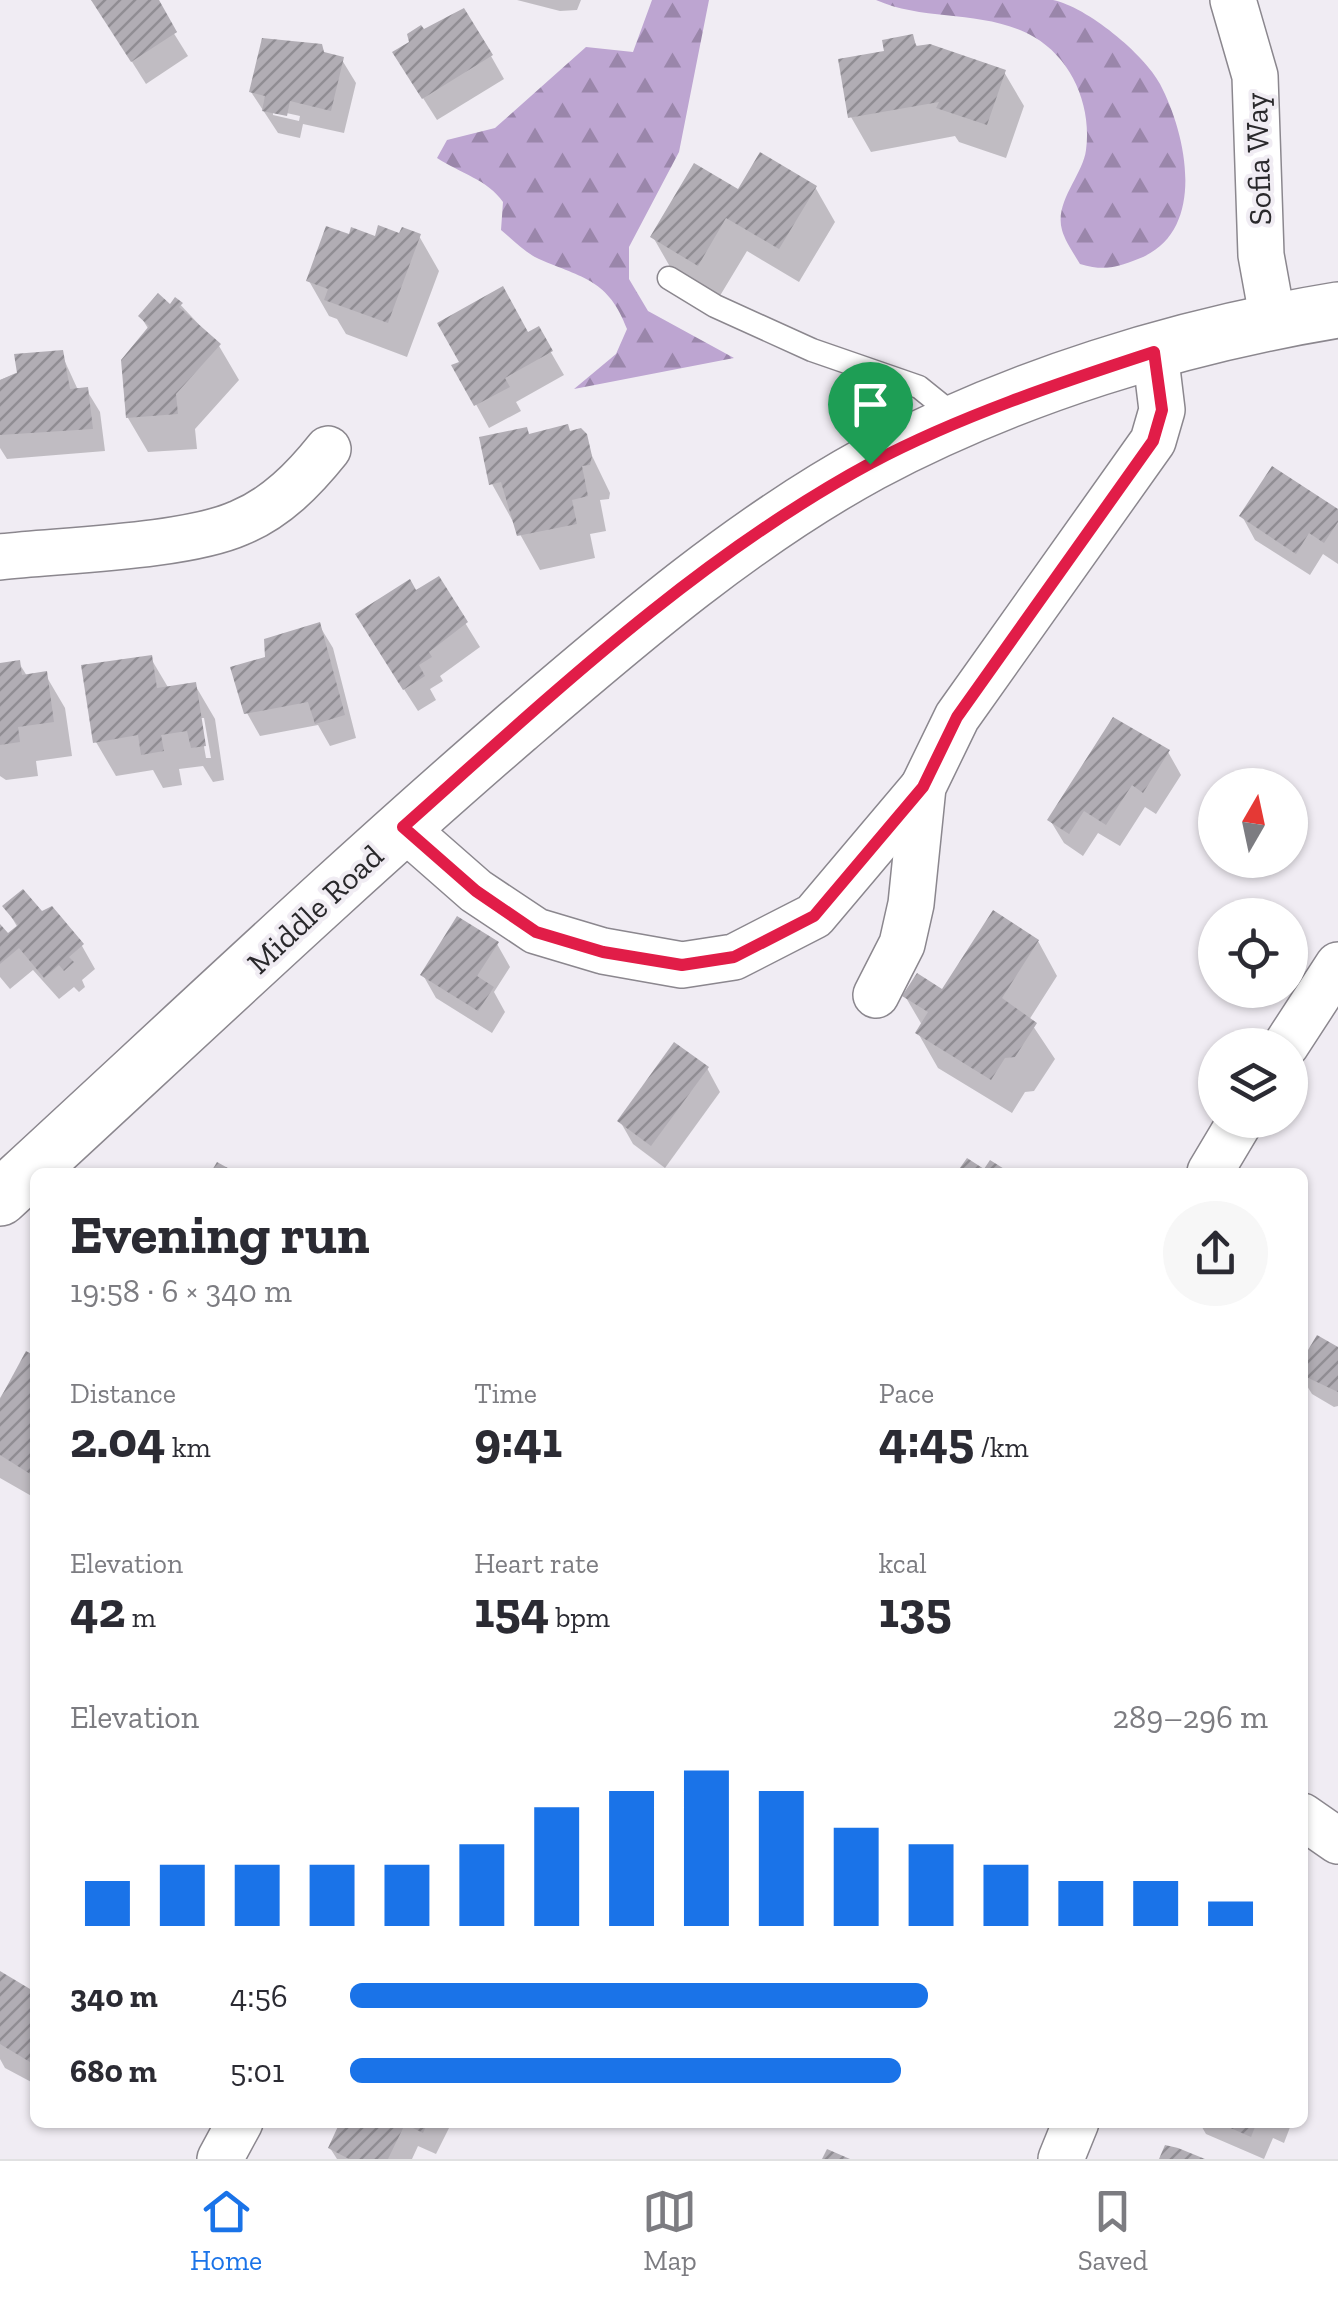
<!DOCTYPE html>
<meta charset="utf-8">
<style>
:root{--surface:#fff;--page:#f7f7f7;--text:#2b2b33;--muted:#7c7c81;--line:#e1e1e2;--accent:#1a73e8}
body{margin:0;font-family:"Zilla Slab",serif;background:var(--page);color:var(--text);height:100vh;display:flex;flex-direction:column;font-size:38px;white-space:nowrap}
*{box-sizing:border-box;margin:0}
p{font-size:32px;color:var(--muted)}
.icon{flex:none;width:55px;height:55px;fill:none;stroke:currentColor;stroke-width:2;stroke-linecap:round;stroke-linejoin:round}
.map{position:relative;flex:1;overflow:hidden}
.drawer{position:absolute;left:30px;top:1168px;width:1278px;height:960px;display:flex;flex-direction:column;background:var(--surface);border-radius:15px;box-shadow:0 2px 8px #0004}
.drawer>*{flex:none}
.needle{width:65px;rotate:9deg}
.controls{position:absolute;left:1198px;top:768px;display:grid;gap:20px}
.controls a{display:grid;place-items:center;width:110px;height:110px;border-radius:50%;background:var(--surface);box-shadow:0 2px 8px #0004;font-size:50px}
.pin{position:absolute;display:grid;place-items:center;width:85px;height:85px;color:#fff;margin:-102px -42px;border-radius:50% 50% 50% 0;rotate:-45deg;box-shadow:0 0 10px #0007}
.pin .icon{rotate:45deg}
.round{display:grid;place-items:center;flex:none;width:105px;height:105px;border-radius:52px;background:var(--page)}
.summary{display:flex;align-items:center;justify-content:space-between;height:170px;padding:0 40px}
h1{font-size:55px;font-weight:700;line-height:75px}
.stats{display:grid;grid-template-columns:repeat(3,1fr);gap:15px;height:170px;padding:10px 40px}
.stats div{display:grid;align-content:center}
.stats b{font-size:50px;font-weight:700}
.stats small{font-size:28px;font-weight:400}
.stats p{font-size:28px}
.chart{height:280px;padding:20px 40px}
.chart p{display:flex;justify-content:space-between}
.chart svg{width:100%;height:180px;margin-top:10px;stroke:var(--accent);stroke-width:6}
ul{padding:0 40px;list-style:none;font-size:32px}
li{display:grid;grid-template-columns:160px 120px 1fr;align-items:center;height:75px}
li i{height:25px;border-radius:12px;background:var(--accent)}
.menu{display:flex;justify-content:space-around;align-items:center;height:140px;border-top:2px solid var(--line);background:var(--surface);font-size:28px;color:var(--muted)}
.menu a{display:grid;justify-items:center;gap:5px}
.menu .current{color:var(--accent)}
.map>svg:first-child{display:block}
</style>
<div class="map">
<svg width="1338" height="2159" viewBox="0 0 1338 2159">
<defs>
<pattern id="forest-firs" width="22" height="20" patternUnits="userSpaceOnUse" patternTransform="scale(2.5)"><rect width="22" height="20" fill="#bda5d1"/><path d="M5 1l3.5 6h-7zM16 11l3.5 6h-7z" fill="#9a86aa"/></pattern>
<pattern id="building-hatch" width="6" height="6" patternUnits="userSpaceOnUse" patternTransform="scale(2.5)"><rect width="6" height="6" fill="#b1adb4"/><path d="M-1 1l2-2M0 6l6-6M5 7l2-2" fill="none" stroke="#908d93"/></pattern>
</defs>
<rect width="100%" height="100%" fill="#f0ecf3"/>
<g fill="url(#forest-firs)">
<path d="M652 0H709L679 152 629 247V279L648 311 734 358 574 389 616 354 627 329C609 280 583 278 539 259 525 253 512 239 501 230L503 202C488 180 460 173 437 158L447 140 495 128 586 47 633 52Z"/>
<path d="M876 0C917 0 958 0 999 0 1016 0 1037 0 1053 0 1087 7 1144 54 1160 84 1187 135 1208 233 1138 259 1115 268 1104 271 1080 264 1074 254 1065 241 1062 230 1054 202 1083 175 1086 150 1092 106 1072 59 1034 37 986 9 925 22 876 0Z"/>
</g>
<g fill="#0003" fill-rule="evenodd">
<polygon points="93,0 153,0 188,56 146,84"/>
<polygon points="517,0 581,0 577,10 560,11"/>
<polygon points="423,33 491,56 504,79 437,120 409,76"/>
<polygon points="912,37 918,48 1004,72 1024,106 1006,158 959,142 955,136 871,152 851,117 887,53"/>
<path d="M326 55 342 60 356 83 344 133 303 124 300 138 278 133 251 92ZM273 110 300 116 299 121 273 115Z"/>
<polygon points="815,187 835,222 799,282 747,251 718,299 673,272 653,237 739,192"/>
<polygon points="419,236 439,271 407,357 346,334 337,319 329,316 309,281 376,239"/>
<polygon points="176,300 219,346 239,380 195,429 197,449 148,452 128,418 149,330 141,317 170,307"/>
<polygon points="538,330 564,375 516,402 521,411 489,428 455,366"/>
<polygon points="61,353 78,390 86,389 100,412 105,451 7,459 0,448 0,380"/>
<polygon points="580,431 610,493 609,499 600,500 606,531 590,534 595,558 540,570 492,484 529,436"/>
<polygon points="1338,512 1338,564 1323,554 1310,575 1255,540 1242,516"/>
<polygon points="438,579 480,647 440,676 443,681 430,689 436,700 418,711 371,638 416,593"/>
<polygon points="319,625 333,648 356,738 330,746 318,725 260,736 247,713 268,659"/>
<path d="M150 657 169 689 195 685 215 719 224 780 213 782 203 766 179 769 182 785 163 788 153 770 116 776 96 742ZM199 718H204L211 758H206Z"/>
<polygon points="19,663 27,676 45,674 65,708 72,756 36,761 38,776 6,780 0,776 0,665"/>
<polygon points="1168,752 1181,775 1156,814 1145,807 1120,846 1098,833 1083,856 1064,843 1050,820"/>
<polygon points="5,906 42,914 82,946 95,969 82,980 85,987 79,992 74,987 59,999 33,970 10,989 0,977 0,928 7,937 18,928"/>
<polygon points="1038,941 1057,976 1029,1020 1055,1059 1034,1091 1025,1092 1012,1113 938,1068 918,1033 922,1025 905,996 943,992"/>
<polygon points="497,944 510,967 494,992 505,1012 492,1033 436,998 423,975"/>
<polygon points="707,1068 720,1092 665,1168 633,1144 620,1121"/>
<polygon points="1338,1350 1338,1406 1334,1407 1312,1394 1302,1378 1302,1365"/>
<polygon points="27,1354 35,1358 35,1498 0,1478 0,1398"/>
<polygon points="0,1974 35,1995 35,2084 5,2068 0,2059"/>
<polygon points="343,2122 450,2122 451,2124 436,2154 418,2146 412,2159 337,2159 330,2148"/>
<polygon points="1199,2122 1292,2122 1284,2143 1273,2138 1264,2159 1206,2134"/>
</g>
<g fill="url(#building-hatch)">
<polygon points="91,0 159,0 177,32 131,62"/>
<polygon points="464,8 493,55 422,99 392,52 409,42 407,34 421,25 424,29"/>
<polygon points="913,34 916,46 930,44 1006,70 987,125 936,108 939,102 848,118 838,59 884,51 882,40"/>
<polygon points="262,38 322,44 324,52 344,57 331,111 290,101 287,116 262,111 265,96 249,92"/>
<polygon points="760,152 817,186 779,249 726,218 698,266 650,237 694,163 738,189"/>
<polygon points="378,225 399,233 402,227 421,234 388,323 324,300 328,289 306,281 326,226 349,234 351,227 375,236"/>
<polygon points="503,286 528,332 539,326 553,351 505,378 510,387 474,406 451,365 459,362 437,323"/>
<polygon points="158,293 170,304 175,297 183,303 179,307 221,344 176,394 178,414 126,418 121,360 149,326 138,316"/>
<polygon points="63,350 70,389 88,387 93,429 0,435 0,380 17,373 14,354"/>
<polygon points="568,424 570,431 581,428 587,434 592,456 590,465 582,466 588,496 572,500 577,524 517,536 501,482 489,485 479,437 527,427 529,434"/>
<polygon points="1272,466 1338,509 1338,522 1324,543 1309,533 1296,554 1239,516"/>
<polygon points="439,576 468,622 429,652 432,657 419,665 425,676 403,690 355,614 410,579 416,590"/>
<polygon points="320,622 345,715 315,724 308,702 244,714 230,667 265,657 264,639"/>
<polygon points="152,655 157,688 196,682 206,746 191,748 187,731 161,735 164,751 141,755 138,735 93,743 81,665"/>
<polygon points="20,660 22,675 47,671 54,722 18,727 20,742 0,745 0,663"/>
<polygon points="1113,717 1170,750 1143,793 1132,785 1106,825 1084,811 1069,834 1047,820"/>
<polygon points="23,889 42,911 52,906 84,944 69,957 74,962 64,971 59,965 44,978 19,948 0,964 0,924 8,933 18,925 2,906"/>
<polygon points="993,910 1039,940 1002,998 1037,1023 1015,1057 1005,1058 991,1080 915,1033 928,1012 902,996 917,973 942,989"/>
<polygon points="457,916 499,942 477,976 494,987 478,1011 420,975"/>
<polygon points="674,1042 709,1067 651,1146 617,1121"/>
<polygon points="967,1158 984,1169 990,1160 1009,1172 957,1172"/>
<polygon points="217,1162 235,1172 211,1172"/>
<polygon points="1317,1335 1338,1347 1338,1392 1302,1375 1302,1360"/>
<polygon points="26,1351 35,1356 35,1477 0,1455 0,1399"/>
<polygon points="0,1971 35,1992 35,2065 0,2044"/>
<polygon points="340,2122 428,2122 423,2133 405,2124 388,2159 349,2159 328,2148"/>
<polygon points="1217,2122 1257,2122 1251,2137"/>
<polygon points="1165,2145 1178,2148 1205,2159 1159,2159"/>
<polygon points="827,2149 850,2159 822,2159"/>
</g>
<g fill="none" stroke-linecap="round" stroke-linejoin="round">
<defs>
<polyline id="lane" points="669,278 715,306 812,350 919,387 960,420"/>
<g id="street">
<polyline points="1233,0 1255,76 1261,255 1273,321"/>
<path d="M0 557C63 550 185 547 239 523 276 508 304 479 328 449"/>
<polyline points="403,827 476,891 536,931 603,951 682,965 734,957 814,916 923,787"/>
<polyline points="876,995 902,944 911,904 923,787 957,717 1153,441 1162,410 1155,352"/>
<polyline points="1286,1045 1338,965"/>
<polyline points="1210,1172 1241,1120"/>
<polyline points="1302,1816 1338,1841"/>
<polyline points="220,2159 240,2122"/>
<polyline points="1061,2159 1076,2122"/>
</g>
<path id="secondary" d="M0 1198C171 1041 340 880 516 728 628 632 741 534 871 463 1014 387 1179 336 1338 310"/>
</defs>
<use href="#lane" stroke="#8b878e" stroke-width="25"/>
<use href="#street" stroke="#8b878e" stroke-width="48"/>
<use href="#secondary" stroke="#8b878e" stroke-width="58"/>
<use href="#lane" stroke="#fff" stroke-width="22"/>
<use href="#street" stroke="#fff" stroke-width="45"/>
<use href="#secondary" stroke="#fff" stroke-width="55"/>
</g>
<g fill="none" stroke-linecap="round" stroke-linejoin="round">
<defs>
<path id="route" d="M1154 352 1162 410 1153 441 957 717 923 787 814 916 734 957 682 965 603 952 536 932 476 891 403 827C549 697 697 557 871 463 960 416 1059 383 1154 352Z"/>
</defs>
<use href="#route" stroke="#fff" stroke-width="20"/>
<use href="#route" stroke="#e11d48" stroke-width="12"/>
</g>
<g text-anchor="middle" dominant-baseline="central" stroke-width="8" stroke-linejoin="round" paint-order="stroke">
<g font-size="32" fill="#29282b" stroke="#f0ecf3">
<text transform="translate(1258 159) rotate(-92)">Sofia Way</text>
<text transform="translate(315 909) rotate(-43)">Middle Road</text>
</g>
</g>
</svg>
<div class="controls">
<a><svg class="needle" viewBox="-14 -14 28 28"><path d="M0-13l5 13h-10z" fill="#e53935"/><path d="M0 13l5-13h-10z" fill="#7c7c81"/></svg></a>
<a><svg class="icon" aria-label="locate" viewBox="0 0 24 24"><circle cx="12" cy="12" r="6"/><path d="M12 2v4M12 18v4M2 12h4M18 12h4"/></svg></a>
<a><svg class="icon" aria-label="layers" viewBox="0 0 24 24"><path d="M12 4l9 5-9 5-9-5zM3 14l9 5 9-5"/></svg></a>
</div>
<div class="pin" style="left:870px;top:464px;background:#1e9e55"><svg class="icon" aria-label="arrive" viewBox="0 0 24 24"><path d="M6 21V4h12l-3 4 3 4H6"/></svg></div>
<section class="drawer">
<div class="summary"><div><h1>Evening run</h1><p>19:58 · 6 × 340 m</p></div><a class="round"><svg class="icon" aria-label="share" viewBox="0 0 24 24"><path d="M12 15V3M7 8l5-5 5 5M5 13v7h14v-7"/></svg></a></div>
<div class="stats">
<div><p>Distance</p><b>2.04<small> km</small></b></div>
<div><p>Time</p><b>9:41</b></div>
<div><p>Pace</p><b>4:45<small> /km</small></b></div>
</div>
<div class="stats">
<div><p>Elevation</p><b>42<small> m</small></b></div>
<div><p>Heart rate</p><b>154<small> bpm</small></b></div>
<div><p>kcal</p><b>135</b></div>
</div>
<div class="chart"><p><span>Elevation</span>289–296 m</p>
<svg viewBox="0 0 160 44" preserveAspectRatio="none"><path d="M5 44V33M15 44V29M25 44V29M35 44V29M45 44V29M55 44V24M65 44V15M75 44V11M85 44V6M95 44V11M105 44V20M115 44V24M125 44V29M135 44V33M145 44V33M155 44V38"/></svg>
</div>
<ul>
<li><b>340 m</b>4:56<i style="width:63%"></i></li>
<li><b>680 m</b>5:01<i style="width:60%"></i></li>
</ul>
</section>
</div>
<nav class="menu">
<a class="current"><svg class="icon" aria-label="home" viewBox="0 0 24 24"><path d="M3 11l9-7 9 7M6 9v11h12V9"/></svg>Home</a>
<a><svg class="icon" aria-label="map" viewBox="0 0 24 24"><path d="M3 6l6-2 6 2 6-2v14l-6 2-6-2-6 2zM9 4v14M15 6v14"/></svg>Map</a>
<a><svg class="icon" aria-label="saved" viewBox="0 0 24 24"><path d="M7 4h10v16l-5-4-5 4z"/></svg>Saved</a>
</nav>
